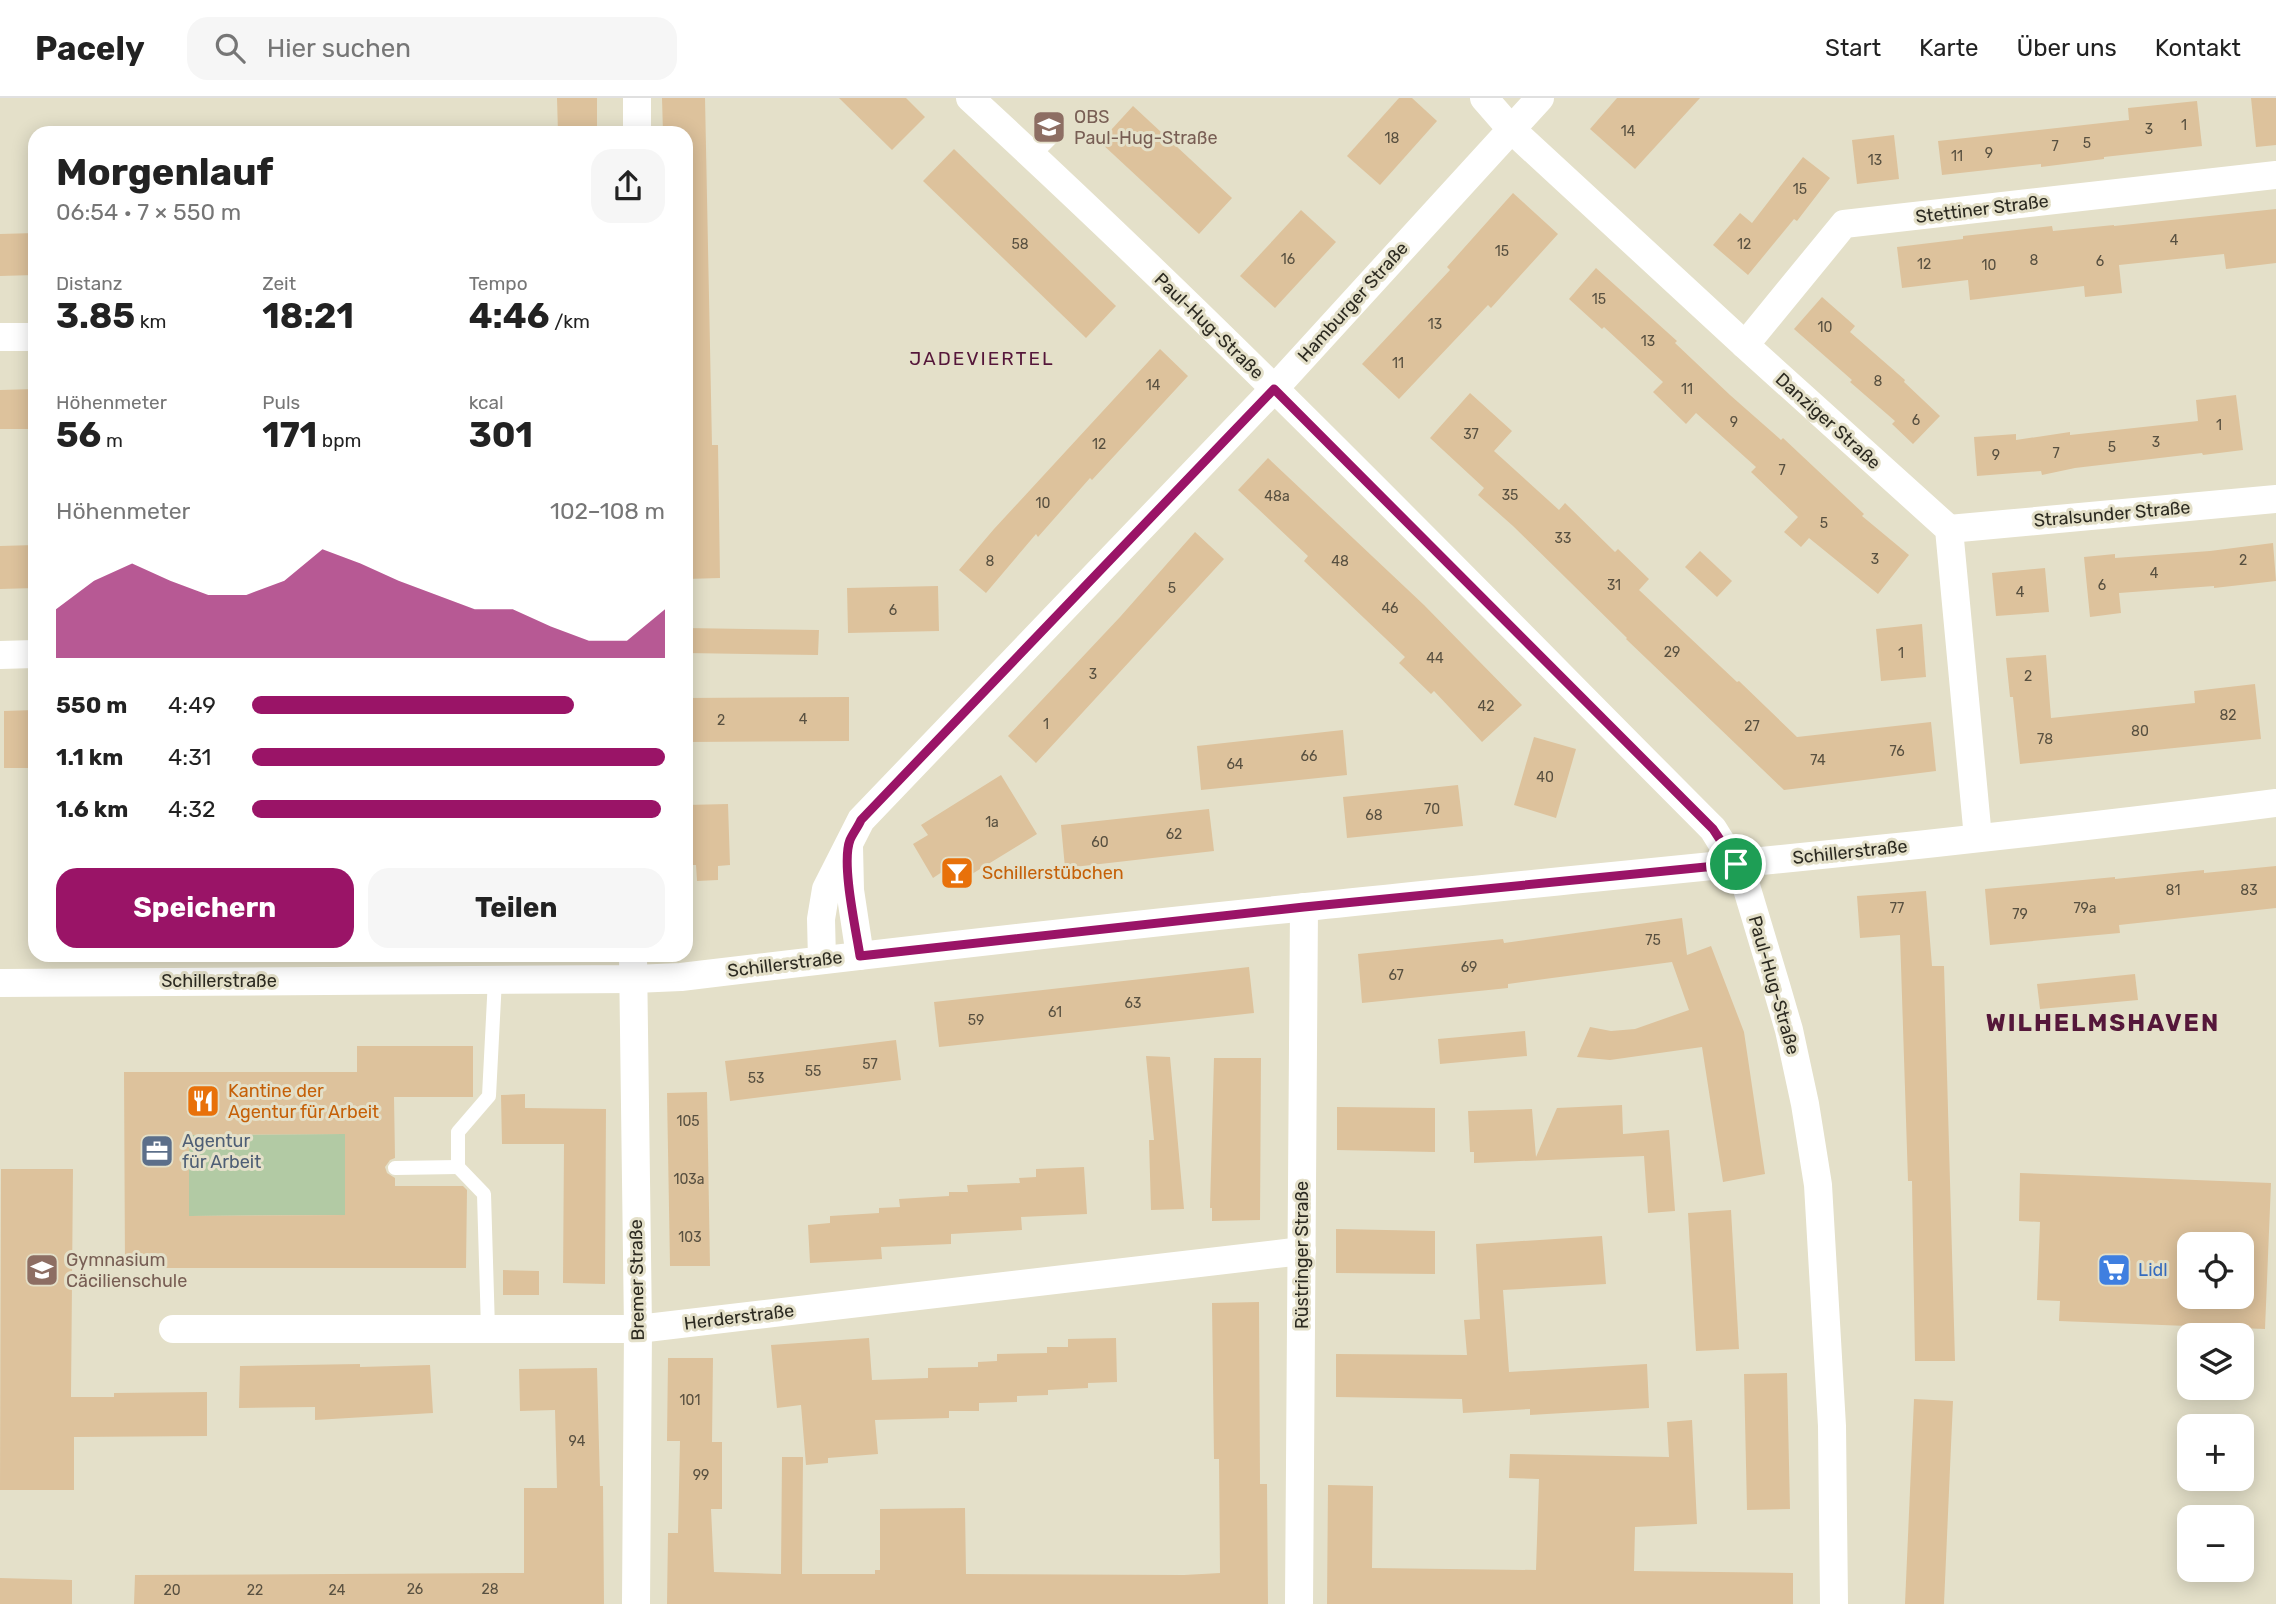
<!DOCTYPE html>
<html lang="de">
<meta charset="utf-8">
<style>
:root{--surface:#fff;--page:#f6f6f6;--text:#222;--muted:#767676;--line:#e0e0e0;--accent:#9a1467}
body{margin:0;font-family:Rubik,sans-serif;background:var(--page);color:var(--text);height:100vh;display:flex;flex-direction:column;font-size:26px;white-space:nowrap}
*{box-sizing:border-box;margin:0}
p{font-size:23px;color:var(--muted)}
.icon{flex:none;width:38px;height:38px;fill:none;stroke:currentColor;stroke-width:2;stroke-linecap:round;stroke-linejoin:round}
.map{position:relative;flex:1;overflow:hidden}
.side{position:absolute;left:28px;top:28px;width:665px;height:836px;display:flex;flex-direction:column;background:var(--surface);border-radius:21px;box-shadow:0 4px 18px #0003}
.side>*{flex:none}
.tools{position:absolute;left:2177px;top:1134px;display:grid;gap:14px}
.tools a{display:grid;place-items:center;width:77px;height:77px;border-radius:14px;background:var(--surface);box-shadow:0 4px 18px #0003;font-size:35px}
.pin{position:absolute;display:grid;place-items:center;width:60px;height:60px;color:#fff;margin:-30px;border:4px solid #fff;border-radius:50%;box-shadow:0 2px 7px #0007}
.round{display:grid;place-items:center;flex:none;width:74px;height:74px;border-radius:21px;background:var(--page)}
.headline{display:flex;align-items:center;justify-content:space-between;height:119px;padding:0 28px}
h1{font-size:38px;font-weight:700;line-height:52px}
.figures{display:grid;grid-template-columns:repeat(3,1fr);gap:10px;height:119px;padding:7px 28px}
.figures div{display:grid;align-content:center}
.figures b{font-size:35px;font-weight:700}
.figures small{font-size:19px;font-weight:400}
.figures p{font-size:19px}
.chart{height:196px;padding:14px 28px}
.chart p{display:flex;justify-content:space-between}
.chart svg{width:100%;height:126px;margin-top:7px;fill:var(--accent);opacity:.7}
.cta{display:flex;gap:14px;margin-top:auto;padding:14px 28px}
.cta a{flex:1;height:80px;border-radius:21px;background:var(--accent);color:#fff;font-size:28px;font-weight:700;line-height:80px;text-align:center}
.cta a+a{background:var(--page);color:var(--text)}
ul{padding:0 28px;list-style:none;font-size:23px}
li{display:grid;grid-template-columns:112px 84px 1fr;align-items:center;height:52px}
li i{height:18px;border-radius:9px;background:var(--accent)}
header{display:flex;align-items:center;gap:42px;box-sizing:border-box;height:98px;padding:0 35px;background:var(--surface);border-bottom:2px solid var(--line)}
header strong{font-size:33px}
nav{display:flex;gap:38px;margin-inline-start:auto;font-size:24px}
.search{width:490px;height:63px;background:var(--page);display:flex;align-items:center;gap:18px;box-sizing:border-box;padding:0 24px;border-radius:21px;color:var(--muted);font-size:26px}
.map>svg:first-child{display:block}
</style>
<header>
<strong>Pacely</strong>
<div class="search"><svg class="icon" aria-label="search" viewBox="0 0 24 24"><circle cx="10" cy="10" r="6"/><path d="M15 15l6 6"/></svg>Hier suchen</div>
<nav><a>Start</a><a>Karte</a><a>Über uns</a><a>Kontakt</a></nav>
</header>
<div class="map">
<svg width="2276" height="1506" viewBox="0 0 2276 1506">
<rect width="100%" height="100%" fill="#e4e0c9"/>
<polygon fill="#b2caa4" points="345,1036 345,1117 189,1118 189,1037"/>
<g fill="#ddc29c" fill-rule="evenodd">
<polygon points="557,0 597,0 597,35 558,35"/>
<polygon points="662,0 705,0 712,347 718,347 720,480 686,481 686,35 663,35"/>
<polygon points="839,0 906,0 925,19 892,52"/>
<polygon points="1399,0 1412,0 1437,23 1380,87 1347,58"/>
<polygon points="1617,0 1700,0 1635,71 1590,31"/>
<polygon points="2251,0 2276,0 2276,47 2256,49"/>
<polygon points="2197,3 2202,48 2104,59 2104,61 2041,69 2041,66 1942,77 1938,43 2129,22 2128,10"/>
<polygon points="1133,8 1232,100 1199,136 1100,44"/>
<polygon points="1894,37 1899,81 1857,86 1852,42"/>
<polygon points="954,51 1116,208 1086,240 923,83"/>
<polygon points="1803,59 1830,80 1797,123 1794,121 1748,177 1713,147 1740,115 1752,125"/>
<polygon points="1513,95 1558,136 1491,210 1488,207 1399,301 1362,266 1450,172 1447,169"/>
<polygon points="2276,111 2276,165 2226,171 2224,156 2119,167 2122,195 2085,199 2084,188 1970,202 1968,182 1902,190 1897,149 1963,141 1963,138 2008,133 2052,128 2053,133 2114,127 2114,128"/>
<polygon points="1301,112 1336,144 1275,210 1240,178"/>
<polygon points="35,135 35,177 0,178 0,136"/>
<polygon points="1596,170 1677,243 1675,245 1730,297 1781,342 1783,340 1864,416 1862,418 1909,457 1878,496 1809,440 1801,449 1784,434 1798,419 1751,374 1756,369 1696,315 1686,326 1653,294 1663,284 1604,229 1602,231 1569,201"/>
<polygon points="1822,199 1855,228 1850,234 1905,282 1904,284 1940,318 1913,346 1892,326 1895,323 1850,284 1852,282 1794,231"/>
<polygon points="1160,251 1188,278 1092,382 1090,380 1038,439 1036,436 986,495 959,472 994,431"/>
<polygon points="35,291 35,331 0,331 0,292"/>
<polygon points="1470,295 1512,333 1494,353 1559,412 1565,405 1615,454 1618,451 1649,481 1639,492 1737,584 1739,583 1797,639 1931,624 1936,673 1784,692 1626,541 1627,540 1513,428 1478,397 1484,390 1430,340"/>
<polygon points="2236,297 2243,352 2203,357 2202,355 2075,370 2042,377 2041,373 1977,378 1974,339 2016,336 2016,342 2070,334 2070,337 2198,323 2196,302"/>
<polygon points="1268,360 1424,507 1522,607 1482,644 1434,593 1431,596 1399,565 1405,559 1304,463 1308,458 1238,392"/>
<polygon points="1195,434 1224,461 1036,665 1008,638 1120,519"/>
<polygon points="2273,445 2276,483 2214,490 2214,488 2119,495 2121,515 2090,519 2084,459 2115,456 2115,460 2210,453"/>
<polygon points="35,447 35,490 0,491 0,448"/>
<polygon points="1700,453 1732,483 1717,499 1685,469"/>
<polygon points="2045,470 2049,514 1996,518 1992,475"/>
<polygon points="938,488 939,533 848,535 847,490"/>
<polygon points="1922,526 1926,579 1881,583 1876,531"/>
<polygon points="686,530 819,532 818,557 686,555"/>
<polygon points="2046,557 2051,620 2195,605 2194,593 2255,586 2261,641 2020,666 2013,599 2010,599 2006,560"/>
<polygon points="849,599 849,643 686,644 686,600"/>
<polygon points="35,612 35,670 4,670 4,613"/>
<polygon points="1343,632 1347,677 1201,692 1197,648"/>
<polygon points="1534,639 1576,651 1556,720 1514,707"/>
<polygon points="1001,677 1037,736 954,787 945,772 933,780 913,746 928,737 921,727"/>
<polygon points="1458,687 1463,728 1347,740 1343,699"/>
<polygon points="728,706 730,767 718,768 718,782 697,783 696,767 686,767 686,707"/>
<polygon points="1209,711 1214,753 1065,770 1061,727"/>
<polygon points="2276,768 2276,810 2119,827 2120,835 1990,847 1985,791 2115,779 2115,781 2204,772 2204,775"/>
<polygon points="1926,793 1932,868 1944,868 1955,1263 1915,1263 1912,1083 1908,1083 1900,837 1860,840 1857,798"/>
<polygon points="1682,820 1687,857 1711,848 1744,934 1765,1076 1723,1084 1702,949 1610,962 1577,959 1590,929 1611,933 1635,931 1689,912 1672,864 1508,886 1508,890 1362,905 1358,856 1503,841 1504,845"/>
<polygon points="1249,869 1254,915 939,949 934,904"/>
<polygon points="2135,876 2138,902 2040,911 2037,886"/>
<polygon points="1525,933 1527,958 1440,966 1438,941"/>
<polygon points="896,942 901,982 730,1003 725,963"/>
<path d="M357 948H473V999H394L395 1060 390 1062 385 1069 387 1075 395 1080V1088H463L467 1092 466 1170H125L124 974H357ZM345 1036V1117L189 1118V1037Z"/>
<polygon points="1146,958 1170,959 1184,1111 1151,1112 1149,1042 1154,1042"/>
<polygon points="1214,960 1261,960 1260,1122 1212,1123 1212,1110 1210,1110"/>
<polygon points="707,994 710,1168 670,1168 667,995"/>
<polygon points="525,996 525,1010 606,1011 605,1186 563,1185 564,1046 502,1046 501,997"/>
<polygon points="1622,1007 1623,1036 1669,1032 1675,1113 1648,1115 1644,1058 1474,1065 1474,1054 1470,1054 1468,1013 1532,1011 1536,1059 1557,1010"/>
<polygon points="1337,1009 1435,1010 1435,1054 1337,1052"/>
<polygon points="1084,1069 1087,1116 1021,1119 1022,1132 951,1136 951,1146 881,1149 882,1161 810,1165 808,1127 830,1125 830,1118 879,1115 879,1110 900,1109 899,1101 949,1098 949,1094 968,1094 967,1087 1020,1085 1019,1080 1036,1079 1036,1071"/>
<polygon points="1,1071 73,1071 71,1299 114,1299 114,1295 207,1294 207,1338 74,1339 74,1392 0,1392"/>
<path d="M2020 1075 2271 1085 2265 1231 2059 1223 2060 1203 2037 1202 2040 1124 2019 1123ZM2189 1146H2242V1199H2189Z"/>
<polygon points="1731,1112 1739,1251 1696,1253 1688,1115"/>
<polygon points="1336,1131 1435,1133 1435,1176 1336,1175"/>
<polygon points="1602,1138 1606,1186 1503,1192 1509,1274 1647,1266 1649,1310 1530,1317 1530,1311 1463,1315 1462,1301 1336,1299 1336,1256 1467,1257 1464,1222 1480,1221 1476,1146"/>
<polygon points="503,1172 539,1173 539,1197 503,1197"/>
<polygon points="1259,1204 1260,1386 1267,1386 1268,1506 667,1506 668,1435 678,1435 680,1343 667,1343 668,1260 713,1260 712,1344 722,1344 722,1411 711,1411 714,1474 781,1476 782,1359 803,1359 802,1476 875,1476 875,1472 880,1472 880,1411 965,1410 966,1476 1184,1477 1220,1475 1219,1361 1214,1361 1212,1205"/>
<polygon points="869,1240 872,1282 928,1280 928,1270 978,1269 978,1264 997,1263 997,1256 1047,1255 1047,1249 1068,1249 1068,1241 1116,1240 1117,1284 1088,1285 1088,1290 1048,1292 1048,1297 1017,1298 1017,1304 979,1305 979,1313 949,1313 949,1320 875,1322 878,1356 828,1360 828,1365 806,1367 801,1307 777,1310 771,1247"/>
<polygon points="360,1266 360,1269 430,1267 433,1315 315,1322 315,1309 239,1310 240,1268"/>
<polygon points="597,1270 600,1388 603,1388 604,1506 134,1506 135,1477 524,1475 524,1390 557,1390 555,1312 520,1313 519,1271"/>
<polygon points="1787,1275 1790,1411 1747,1412 1744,1276"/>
<polygon points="1914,1301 1953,1303 1944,1506 1905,1506"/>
<polygon points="1692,1322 1697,1426 1635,1429 1634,1473 1793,1475 1793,1506 1327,1506 1328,1387 1373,1388 1372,1470 1536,1472 1539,1381 1509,1380 1510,1356 1669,1359 1667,1324"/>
<polygon points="0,1480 72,1482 72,1506 0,1506"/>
</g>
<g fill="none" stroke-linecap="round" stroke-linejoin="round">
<g stroke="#fff" stroke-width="14">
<polyline points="1033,58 1054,37"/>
<polyline points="395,1070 458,1069"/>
<polyline points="488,1231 484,1096 458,1069 458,1034 489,998 495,881"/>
</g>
<g stroke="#fff" stroke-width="28">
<path d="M970 0C1226 235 1468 485 1713 731L1744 781 1775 884 1789 932 1805 1006 1818 1087 1832 1328 1834 1506"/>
<polyline points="1484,0 1511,31 1745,247 1949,431 1978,740"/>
<polyline points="637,35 637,0"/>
<polyline points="0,239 35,239"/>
<polyline points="1745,247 1844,126 2276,77"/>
<polyline points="1949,431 2276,401"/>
<polyline points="0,557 35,556"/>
<polyline points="849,749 850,792 860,858"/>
<polyline points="633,858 638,1231 636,1506"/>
<polyline points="822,862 821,821 826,791 861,722 1274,291 1540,0"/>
<path d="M0 885 634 881 681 879C890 854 1098 830 1306 809 1630 775 1954 747 2276 705"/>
<polyline points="173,1231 638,1231 1302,1153"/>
<polyline points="1299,1506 1304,809"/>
</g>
</g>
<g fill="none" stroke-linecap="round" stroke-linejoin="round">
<defs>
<path id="route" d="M1274 291 1713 731 1736 766 1304 809 860 858C856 832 841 765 850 742 853 735 858 729 861 722Z"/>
</defs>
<use href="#route" stroke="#fff" stroke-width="14"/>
<use href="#route" stroke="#9a1467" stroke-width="9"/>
</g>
<defs>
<symbol id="school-square" viewBox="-11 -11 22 22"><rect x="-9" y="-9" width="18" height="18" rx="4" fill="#8d6e63" stroke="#e4e0c9"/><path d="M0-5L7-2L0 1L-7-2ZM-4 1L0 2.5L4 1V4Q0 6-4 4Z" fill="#fff"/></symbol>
<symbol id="bar-square" viewBox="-11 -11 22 22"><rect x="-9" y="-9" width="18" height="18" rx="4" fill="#e8710a" stroke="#e4e0c9"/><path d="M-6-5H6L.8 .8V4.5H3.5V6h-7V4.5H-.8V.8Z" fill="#fff"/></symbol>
<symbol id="restaurant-square" viewBox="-11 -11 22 22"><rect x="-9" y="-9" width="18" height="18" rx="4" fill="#e8710a" stroke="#e4e0c9"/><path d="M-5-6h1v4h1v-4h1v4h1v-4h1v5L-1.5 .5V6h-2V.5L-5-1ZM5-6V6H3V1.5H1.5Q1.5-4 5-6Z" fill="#fff"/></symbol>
<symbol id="office-square" viewBox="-11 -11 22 22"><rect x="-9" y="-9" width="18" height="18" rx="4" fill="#5c6f8a" stroke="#e4e0c9"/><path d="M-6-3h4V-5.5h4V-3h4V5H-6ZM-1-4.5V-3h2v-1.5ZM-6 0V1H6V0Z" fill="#fff"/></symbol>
<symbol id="supermarket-square" viewBox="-11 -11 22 22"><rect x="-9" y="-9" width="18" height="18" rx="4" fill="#3f7fe0" stroke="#e4e0c9"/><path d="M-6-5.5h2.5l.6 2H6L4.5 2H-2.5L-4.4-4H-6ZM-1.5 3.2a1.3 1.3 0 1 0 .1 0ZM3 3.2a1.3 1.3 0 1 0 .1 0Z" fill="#fff"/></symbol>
</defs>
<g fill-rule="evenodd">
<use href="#school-square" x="1030" y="10" width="38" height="38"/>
<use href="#bar-square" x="938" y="756" width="38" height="38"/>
<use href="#restaurant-square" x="184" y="984" width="38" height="38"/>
<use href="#office-square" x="138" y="1034" width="38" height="38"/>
<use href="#school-square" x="23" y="1153" width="38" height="38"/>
<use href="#supermarket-square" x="2095" y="1153" width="38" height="38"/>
</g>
<g text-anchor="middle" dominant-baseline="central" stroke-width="6" stroke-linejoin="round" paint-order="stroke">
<g font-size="14" fill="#585040">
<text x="2184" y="27">1</text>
<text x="2149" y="31">3</text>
<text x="1628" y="33">14</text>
<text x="1392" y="40">18</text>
<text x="2087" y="45">5</text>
<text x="2055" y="48">7</text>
<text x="1989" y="55">9</text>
<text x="1957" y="58">11</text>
<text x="1875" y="62">13</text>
<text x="1800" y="91">15</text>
<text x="2174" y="142">4</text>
<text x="1020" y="146">58</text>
<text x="1744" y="146">12</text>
<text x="1502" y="153">15</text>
<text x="1288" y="161">16</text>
<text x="2034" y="162">8</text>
<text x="2100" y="163">6</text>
<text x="1924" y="166">12</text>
<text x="1989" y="167">10</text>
<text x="1599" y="201">15</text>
<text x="1435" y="226">13</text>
<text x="1825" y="229">10</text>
<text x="1648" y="243">13</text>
<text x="1398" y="265">11</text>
<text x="1878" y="283">8</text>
<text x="1153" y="287">14</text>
<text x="1687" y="291">11</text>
<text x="1916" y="322">6</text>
<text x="1734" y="324">9</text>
<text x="2219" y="327">1</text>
<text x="1471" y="336">37</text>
<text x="2156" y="344">3</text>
<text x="1099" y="346">12</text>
<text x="2112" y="349">5</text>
<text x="2056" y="355">7</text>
<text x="1996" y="357">9</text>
<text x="1782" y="372">7</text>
<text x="1510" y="397">35</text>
<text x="1277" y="398">48a</text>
<text x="1043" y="405">10</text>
<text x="1824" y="425">5</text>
<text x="1563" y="440">33</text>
<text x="1875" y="461">3</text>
<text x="2243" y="462">2</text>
<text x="990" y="463">8</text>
<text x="1340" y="463">48</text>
<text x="2154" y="475">4</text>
<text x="1614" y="487">31</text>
<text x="2102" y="487">6</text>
<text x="1172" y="490">5</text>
<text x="2020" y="494">4</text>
<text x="1390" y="510">46</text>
<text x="893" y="512">6</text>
<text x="1672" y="554">29</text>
<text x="1901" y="555">1</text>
<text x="1435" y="560">44</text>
<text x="1093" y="576">3</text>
<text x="2028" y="578">2</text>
<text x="1486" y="608">42</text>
<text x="2228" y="617">82</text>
<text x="803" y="621">4</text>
<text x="721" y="622">2</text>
<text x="1046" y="626">1</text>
<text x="1752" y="628">27</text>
<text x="2140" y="633">80</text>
<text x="2045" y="641">78</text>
<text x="1897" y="653">76</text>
<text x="1309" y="658">66</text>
<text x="1818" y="662">74</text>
<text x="1235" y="666">64</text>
<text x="1545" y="679">40</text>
<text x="1432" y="711">70</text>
<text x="1374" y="717">68</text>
<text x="992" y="724">1a</text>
<text x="1174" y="736">62</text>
<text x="1100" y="744">60</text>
<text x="2173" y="792">81</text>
<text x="2249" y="792">83</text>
<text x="1897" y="810">77</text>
<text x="2085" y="810">79a</text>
<text x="2020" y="816">79</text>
<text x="1653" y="842">75</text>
<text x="1469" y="869">69</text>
<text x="1396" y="877">67</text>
<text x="1133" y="905">63</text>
<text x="1055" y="914">61</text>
<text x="976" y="922">59</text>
<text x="870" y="966">57</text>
<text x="813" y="973">55</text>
<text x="756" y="980">53</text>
<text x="688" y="1023">105</text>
<text x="689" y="1081">103a</text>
<text x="690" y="1139">103</text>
<text x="690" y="1302">101</text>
<text x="577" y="1343">94</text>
<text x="701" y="1377">99</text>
<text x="415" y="1491">26</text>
<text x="490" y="1491">28</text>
<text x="172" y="1492">20</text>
<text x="255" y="1492">22</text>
<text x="337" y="1492">24</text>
</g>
<g font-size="18" fill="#785e54" stroke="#e4e0c9" text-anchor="start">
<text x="1074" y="19">OBS<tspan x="1074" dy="21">Paul-Hug-Straße</tspan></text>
<text x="66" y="1162">Gymnasium<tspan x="66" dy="21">Cäcilienschule</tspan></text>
</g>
<g font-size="18" fill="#2c2a21" stroke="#e4e0c9">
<text transform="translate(1982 111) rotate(-7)">Stettiner Straße</text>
<text transform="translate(1353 204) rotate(-48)">Hamburger Straße</text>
<text transform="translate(1209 228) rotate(44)">Paul-Hug-Straße</text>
<text transform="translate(1828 323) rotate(42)">Danziger Straße</text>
<text transform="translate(2112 416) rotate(-5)">Stralsunder Straße</text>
<text transform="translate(1850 754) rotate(-6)">Schillerstraße</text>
<text transform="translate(785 866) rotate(-7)">Schillerstraße</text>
<text x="219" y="883">Schillerstraße</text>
<text transform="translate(1774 887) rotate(74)">Paul-Hug-Straße</text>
<text transform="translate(1302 1157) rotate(-90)">Rüstringer Straße</text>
<text transform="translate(637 1182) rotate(-91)">Bremer Straße</text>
<text transform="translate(739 1219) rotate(-7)">Herderstraße</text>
</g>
<g font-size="18" fill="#c56008" stroke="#e4e0c9" text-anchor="start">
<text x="982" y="775">Schillerstübchen</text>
<text x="228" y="993">Kantine der<tspan x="228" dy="21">Agentur für Arbeit</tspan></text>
</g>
<g font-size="18" fill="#4e5e75" stroke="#e4e0c9" text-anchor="start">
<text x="182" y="1043">Agentur<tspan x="182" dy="21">für Arbeit</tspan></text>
</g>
<g font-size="18" fill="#366cbe" stroke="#e4e0c9" text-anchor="start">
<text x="2138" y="1172">Lidl</text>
</g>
<g font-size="19" letter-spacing="2" fill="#55173a" stroke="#e4e0c9">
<text x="982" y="260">JADEVIERTEL</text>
</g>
<g font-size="24" font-weight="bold" letter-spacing="2" fill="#55173a" stroke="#e4e0c9">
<text x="2103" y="925">WILHELMSHAVEN</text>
</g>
</g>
</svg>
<div class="tools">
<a><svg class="icon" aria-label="locate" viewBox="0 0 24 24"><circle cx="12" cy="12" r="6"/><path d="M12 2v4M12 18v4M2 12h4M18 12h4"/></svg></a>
<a><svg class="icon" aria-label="layers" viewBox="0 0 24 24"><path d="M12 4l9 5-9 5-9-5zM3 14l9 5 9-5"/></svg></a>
<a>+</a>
<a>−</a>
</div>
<div class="pin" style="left:1736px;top:766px;background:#1e9e55"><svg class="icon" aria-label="arrive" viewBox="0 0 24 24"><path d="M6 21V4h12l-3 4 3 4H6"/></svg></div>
<section class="side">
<div class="headline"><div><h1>Morgenlauf</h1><p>06:54 · 7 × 550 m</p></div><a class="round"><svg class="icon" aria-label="share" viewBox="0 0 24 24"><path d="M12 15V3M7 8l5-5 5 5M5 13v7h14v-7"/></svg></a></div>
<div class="figures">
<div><p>Distanz</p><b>3.85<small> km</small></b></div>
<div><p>Zeit</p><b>18:21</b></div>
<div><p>Tempo</p><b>4:46<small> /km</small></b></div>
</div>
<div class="figures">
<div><p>Höhenmeter</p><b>56<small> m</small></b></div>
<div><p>Puls</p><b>171<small> bpm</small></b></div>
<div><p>kcal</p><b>301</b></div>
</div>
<div class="chart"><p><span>Höhenmeter</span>102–108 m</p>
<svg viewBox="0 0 160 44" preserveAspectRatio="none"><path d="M0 44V27L10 17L20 11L30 17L40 22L50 22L60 17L70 6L80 11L90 17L100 22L110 27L120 27L130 33L140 38L150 38L160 27V44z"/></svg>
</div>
<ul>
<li><b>550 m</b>4:49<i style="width:78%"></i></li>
<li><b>1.1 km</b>4:31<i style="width:100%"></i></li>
<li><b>1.6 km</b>4:32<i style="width:99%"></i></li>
</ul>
<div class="cta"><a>Speichern</a><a>Teilen</a></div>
</section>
</div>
